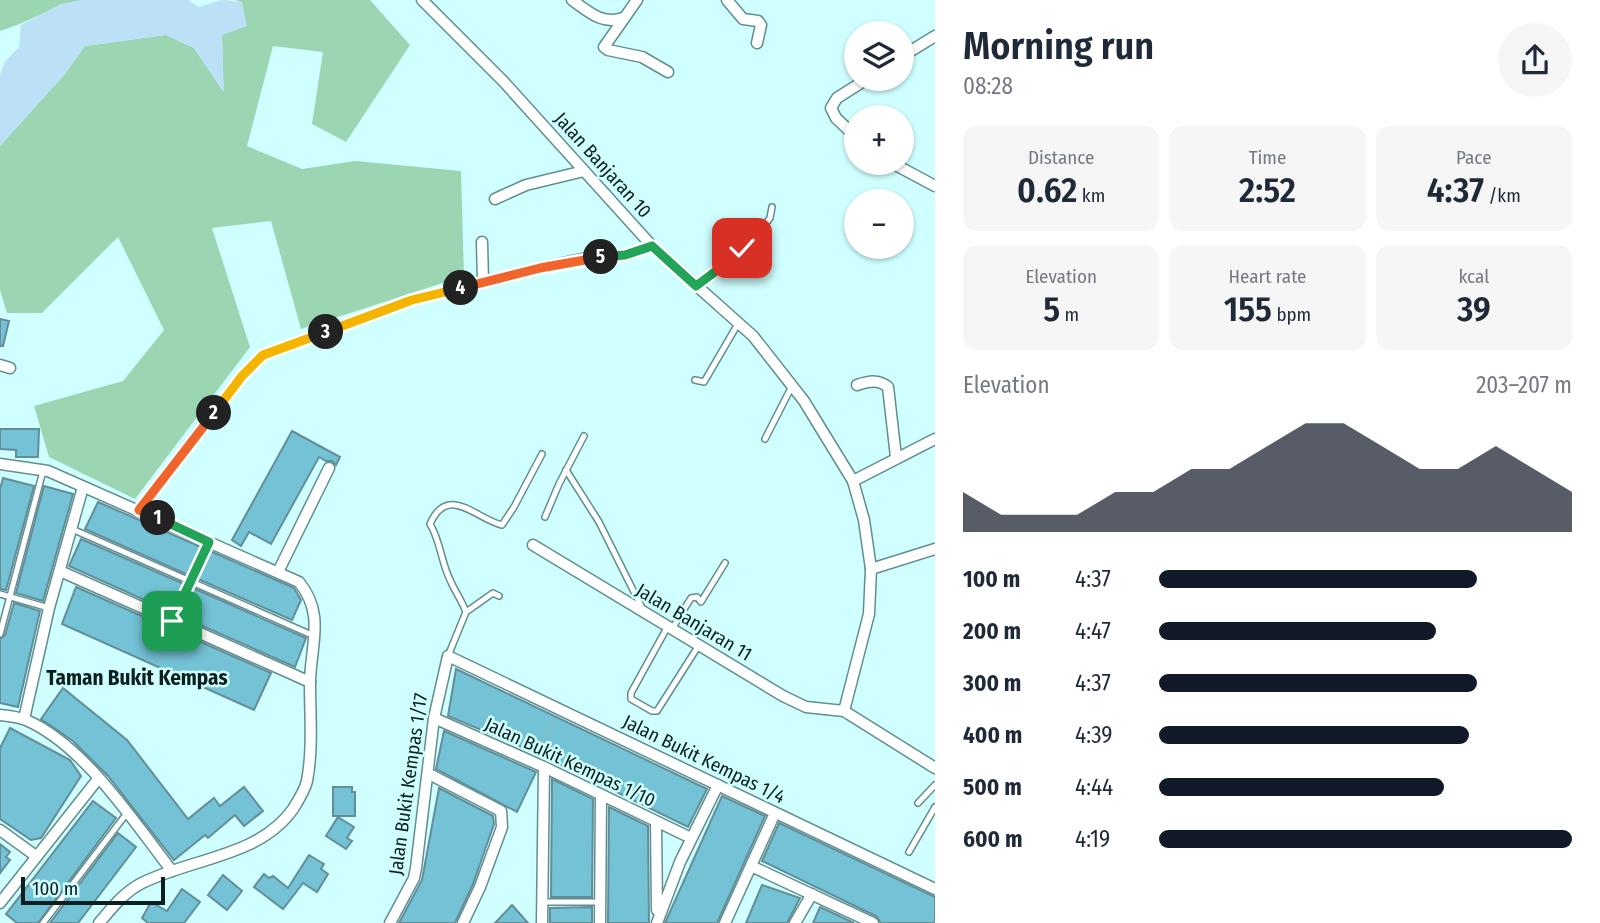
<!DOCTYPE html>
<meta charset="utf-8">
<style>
:root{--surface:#fff;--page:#f6f6f7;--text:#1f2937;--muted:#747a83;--accent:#111827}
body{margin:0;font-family:"Fira Sans Condensed",sans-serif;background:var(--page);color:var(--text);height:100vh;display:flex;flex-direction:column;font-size:26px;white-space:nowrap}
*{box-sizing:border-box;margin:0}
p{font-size:23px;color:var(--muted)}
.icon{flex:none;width:38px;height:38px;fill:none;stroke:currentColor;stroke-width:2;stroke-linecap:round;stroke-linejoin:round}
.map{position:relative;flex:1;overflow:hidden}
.details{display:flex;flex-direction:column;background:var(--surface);width:665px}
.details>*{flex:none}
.buttons{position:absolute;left:844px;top:21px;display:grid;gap:14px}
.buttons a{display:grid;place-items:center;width:70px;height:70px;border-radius:50%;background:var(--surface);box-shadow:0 2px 5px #0004;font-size:35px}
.scale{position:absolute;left:21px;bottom:18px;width:144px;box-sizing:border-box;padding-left:7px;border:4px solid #0d1f1f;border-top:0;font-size:19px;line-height:24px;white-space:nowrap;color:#0d1f1f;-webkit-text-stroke:5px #cfffff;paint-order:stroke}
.pin{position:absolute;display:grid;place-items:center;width:60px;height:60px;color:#fff;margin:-30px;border-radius:14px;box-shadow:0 4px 10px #0006}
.km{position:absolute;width:35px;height:35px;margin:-18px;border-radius:50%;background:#222;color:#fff;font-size:19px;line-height:35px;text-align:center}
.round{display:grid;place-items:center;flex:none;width:74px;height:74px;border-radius:37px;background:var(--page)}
.overview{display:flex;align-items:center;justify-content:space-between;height:119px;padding:0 28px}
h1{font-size:38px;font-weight:600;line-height:52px}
.stats{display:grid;grid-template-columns:repeat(3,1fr);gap:10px;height:119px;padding:7px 28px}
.stats div{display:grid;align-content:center;border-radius:14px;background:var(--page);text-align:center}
.stats b{font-size:35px;font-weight:600}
.stats small{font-size:19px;font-weight:400}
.stats p{font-size:19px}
.chart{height:196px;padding:14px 28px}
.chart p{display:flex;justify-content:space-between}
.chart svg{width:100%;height:126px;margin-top:7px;fill:var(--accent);opacity:.7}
ul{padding:0 28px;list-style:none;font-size:23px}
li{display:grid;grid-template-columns:112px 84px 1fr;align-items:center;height:52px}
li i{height:18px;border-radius:9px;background:var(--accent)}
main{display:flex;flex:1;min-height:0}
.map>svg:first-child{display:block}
</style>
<main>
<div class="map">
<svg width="935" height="923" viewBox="0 0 935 923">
<rect width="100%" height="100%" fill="#cfffff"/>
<g fill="#9bd5b2">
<path d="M0 0H81C52 6 28 23 0 31Z"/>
<polygon points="235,0 370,0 410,45 346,142 312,124 323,52 273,46 247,146 302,169 355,161 461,171 464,276 301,329 271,221 212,228 250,347 135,499 49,457 34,406 123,381 164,330 118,237 42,313 7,313 0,290 0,146 64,75 85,46 166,35 194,48 223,91 222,35 242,2"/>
</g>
<polygon fill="#bce1f7" points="81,0 188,0 199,7 222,0 242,2 247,26 222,35 224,92 194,48 166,35 85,46 64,75 0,146 0,76 4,63 19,47 21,25 61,4"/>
<g fill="#73c2d6" stroke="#648d98" stroke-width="2">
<polygon points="0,319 9,321 3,346 0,346"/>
<polygon points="0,429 39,429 38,457 16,457 16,450 0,449"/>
<polygon points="292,431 340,457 336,465 332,461 326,461 319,457 271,544 249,532 241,546 232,540"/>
<polygon points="3,478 34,486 6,590 0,589 0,489"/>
<polygon points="44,486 73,494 43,601 16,593"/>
<polygon points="98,502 201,547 188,575 85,529"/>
<polygon points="81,539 184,584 171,612 69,566"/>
<polygon points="210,551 294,588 301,600 292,620 198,579"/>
<polygon points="76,587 271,673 254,710 62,624"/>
<polygon points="193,588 306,638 295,667 180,616"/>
<polygon points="14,603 40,611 18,707 0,703 0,639 5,635"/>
<polygon points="456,669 707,789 688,827 551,760 551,746 546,756 543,756 448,716"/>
<polygon points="63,688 127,740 188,819 214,798 220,806 244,787 263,811 244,826 235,815 208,838 205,835 174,860 108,776 73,741 41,719"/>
<polygon points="10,728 70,760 81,776 41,838 31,840 0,819 0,748"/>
<polygon points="444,731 536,772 517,812 436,769"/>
<polygon points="552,779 593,799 592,897 551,897"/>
<polygon points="333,787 352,787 352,792 355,792 355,816 333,816"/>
<polygon points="439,788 493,816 494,824 473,884 455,923 399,923 422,880"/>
<polygon points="722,796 765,816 717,923 665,923"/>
<polygon points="93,801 116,818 38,923 17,923 6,914"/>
<polygon points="609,807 648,826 649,923 608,923"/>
<polygon points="338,817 354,827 347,838 352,841 346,849 326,836"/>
<polygon points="779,823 935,897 935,923 881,923 876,916 762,861"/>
<polygon points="118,833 136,847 78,923 50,923"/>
<polygon points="0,844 10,852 6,857 10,860 0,873"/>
<polygon points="309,855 324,864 321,869 328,874 317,892 303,883 283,909 254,887 264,874 269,878 273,876 288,888"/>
<polygon points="223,875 242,891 227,910 208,895"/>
<polygon points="762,885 800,898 787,923 746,923"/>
<polygon points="182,889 200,902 184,923 148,923 142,918 151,902 167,911"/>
<polygon points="512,905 528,923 495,923"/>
<polygon points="592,907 592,923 550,923 550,908"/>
<polygon points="820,907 854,923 813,923"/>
</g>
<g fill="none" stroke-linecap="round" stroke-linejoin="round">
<defs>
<g id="lane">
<polyline points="696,286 758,234 770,218 772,207"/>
<polyline points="695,380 704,382 739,322"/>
<polyline points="765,439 792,386"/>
<polyline points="566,470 599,522 642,608"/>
<polyline points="545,517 559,484 584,436"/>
<polyline points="72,529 314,636"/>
<polyline points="0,594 49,608"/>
<polyline points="466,612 493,593 499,596"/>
<polyline points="172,621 209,542"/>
<polyline points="668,626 631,693 631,699 652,711 657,711 699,645"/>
<polyline points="672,629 691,598 697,597 701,602 725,563"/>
<polyline points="0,634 43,471"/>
<path d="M448 656 466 612C462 601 456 593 451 582 441 563 441 542 430 524 448 483 476 519 502 525L514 507 542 454"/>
<polyline points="918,803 935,785"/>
<polyline points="909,852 935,807"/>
<polyline points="542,902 599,902"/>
<polyline points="43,923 127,813"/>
</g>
<g id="street">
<polyline points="422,0 504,82 652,246 753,336 804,401 853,481 864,520 871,569 869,614 844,711"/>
<path d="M572 0C589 12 602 25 623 18"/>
<polyline points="637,0 604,47 608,50 642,57 668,72"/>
<polyline points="727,0 743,19 758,21 761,25 757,43"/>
<polyline points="901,57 935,36"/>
<polyline points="856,137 836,118 831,108 837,98 867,79"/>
<polyline points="892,163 935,186"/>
<polyline points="495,199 526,185 584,171"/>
<polyline points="482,242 483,282"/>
<polyline points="0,365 10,368"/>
<path d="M857 385C869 381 878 379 888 387L896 457"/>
<path d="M0 464 48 471 299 582C326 615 310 646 310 684 310 716 313 749 307 781 305 790 298 801 293 809 259 857 192 858 142 883 124 892 112 908 99 923"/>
<polyline points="853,481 935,439"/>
<polyline points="139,510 242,376 263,355 412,300 540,268 582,259 625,255 652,246"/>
<polyline points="533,545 783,696 806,707 844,711 935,768"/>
<polyline points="871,569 935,549"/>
<polyline points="60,571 310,682"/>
<polyline points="278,572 329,468"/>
<path d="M0 715C9 716 18 717 26 720 84 745 134 822 172 871"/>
<polyline points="434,718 544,767 691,838"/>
<polyline points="24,719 49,608 83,487"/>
<polyline points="429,774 501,811 502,827 480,887 463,923"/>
<polyline points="656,822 657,910"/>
<polyline points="0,830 36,856"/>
<polyline points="751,866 873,923"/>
<polyline points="0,903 98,779"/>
<polyline points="390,923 414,878 416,868 434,718 448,656 935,889"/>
<polyline points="542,923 544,767"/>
<polyline points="600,923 601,795"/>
<polyline points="657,923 680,862 718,785"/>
<polyline points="725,923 775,813"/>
<polyline points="795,923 812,894"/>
</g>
</defs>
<use href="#lane" stroke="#628e8e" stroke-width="8"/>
<use href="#street" stroke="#628e8e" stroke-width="13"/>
<polyline stroke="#93baba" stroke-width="2" stroke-dasharray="5 3.5" stroke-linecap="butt" points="537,752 555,720"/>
<use href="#lane" stroke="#fff" stroke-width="5"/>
<use href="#street" stroke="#fff" stroke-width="10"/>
</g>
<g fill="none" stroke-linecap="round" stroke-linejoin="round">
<defs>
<polyline id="split-1" points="158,518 209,542 172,621"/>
<polyline id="split-2" points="158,518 139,510 214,413"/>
<polyline id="split-3" points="214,413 242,376 263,355 326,332"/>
<polyline id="split-4" points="326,332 412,300 461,288"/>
<polyline id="split-5" points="461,288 540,268 601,257"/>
<polyline id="split-6" points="601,257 625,255 652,246 696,286 720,268"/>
<polyline id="split-7" points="720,268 742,248"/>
</defs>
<use href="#split-1" stroke="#fff" stroke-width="14"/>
<use href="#split-2" stroke="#fff" stroke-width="14"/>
<use href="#split-3" stroke="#fff" stroke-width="14"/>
<use href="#split-4" stroke="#fff" stroke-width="14"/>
<use href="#split-5" stroke="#fff" stroke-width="14"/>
<use href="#split-6" stroke="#fff" stroke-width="14"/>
<use href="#split-7" stroke="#fff" stroke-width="14"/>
<use href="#split-1" stroke="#22a559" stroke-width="9"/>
<use href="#split-2" stroke="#f0652b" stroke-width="9"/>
<use href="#split-3" stroke="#f5b400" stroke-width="9"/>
<use href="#split-4" stroke="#f5b400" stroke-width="9"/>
<use href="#split-5" stroke="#f0652b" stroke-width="9"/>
<use href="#split-6" stroke="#22a559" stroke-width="9"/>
<use href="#split-7" stroke="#22a559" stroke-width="9"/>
</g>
<g text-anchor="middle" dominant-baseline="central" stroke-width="5" stroke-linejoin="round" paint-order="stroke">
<g font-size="19" fill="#0d1f1f" stroke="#cfffff">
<text transform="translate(603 165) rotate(48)">Jalan Banjaran 10</text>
<text transform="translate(694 622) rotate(31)">Jalan Banjaran 11</text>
<text transform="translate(704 759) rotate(26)">Jalan Bukit Kempas 1/4</text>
<text transform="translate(570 762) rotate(25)">Jalan Bukit Kempas 1/10</text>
<text transform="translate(408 784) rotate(-82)">Jalan Bukit Kempas 1/17</text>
</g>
<g font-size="21" font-weight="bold" fill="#0d1f1f" stroke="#cfffff">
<text x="137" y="678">Taman Bukit Kempas</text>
</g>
</g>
</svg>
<div class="buttons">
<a><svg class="icon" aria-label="layers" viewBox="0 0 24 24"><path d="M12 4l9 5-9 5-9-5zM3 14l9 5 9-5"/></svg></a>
<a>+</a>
<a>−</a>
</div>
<div class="scale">100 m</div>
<div class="pin" style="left:172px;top:621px;background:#1e9e55"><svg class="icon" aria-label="arrive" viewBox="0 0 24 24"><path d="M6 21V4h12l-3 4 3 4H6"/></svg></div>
<div class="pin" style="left:742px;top:248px;background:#d93025"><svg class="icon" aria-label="check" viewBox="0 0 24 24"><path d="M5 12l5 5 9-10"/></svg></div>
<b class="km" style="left:158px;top:518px">1</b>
<b class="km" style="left:214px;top:413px">2</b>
<b class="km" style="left:326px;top:332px">3</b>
<b class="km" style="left:461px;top:288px">4</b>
<b class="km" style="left:601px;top:257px">5</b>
</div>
<section class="details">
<div class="overview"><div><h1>Morning run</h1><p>08:28</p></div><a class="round"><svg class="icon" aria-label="share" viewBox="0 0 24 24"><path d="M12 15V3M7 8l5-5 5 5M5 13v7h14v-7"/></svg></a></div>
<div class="stats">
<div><p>Distance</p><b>0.62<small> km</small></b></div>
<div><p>Time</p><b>2:52</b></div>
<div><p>Pace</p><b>4:37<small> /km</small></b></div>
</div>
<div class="stats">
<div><p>Elevation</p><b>5<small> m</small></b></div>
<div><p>Heart rate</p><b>155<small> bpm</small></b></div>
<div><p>kcal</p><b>39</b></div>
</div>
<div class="chart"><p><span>Elevation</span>203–207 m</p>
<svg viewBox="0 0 160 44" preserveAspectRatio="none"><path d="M0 44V30L10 38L20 38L30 38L40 30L50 30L60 22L70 22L80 14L90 6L100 6L110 14L120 22L130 22L140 14L150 22L160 30V44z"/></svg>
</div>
<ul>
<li><b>100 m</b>4:37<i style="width:77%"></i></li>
<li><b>200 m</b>4:47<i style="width:67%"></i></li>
<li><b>300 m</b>4:37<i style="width:77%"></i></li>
<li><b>400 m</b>4:39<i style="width:75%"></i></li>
<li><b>500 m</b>4:44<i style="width:69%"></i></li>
<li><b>600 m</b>4:19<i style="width:100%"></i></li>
</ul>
</section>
</main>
